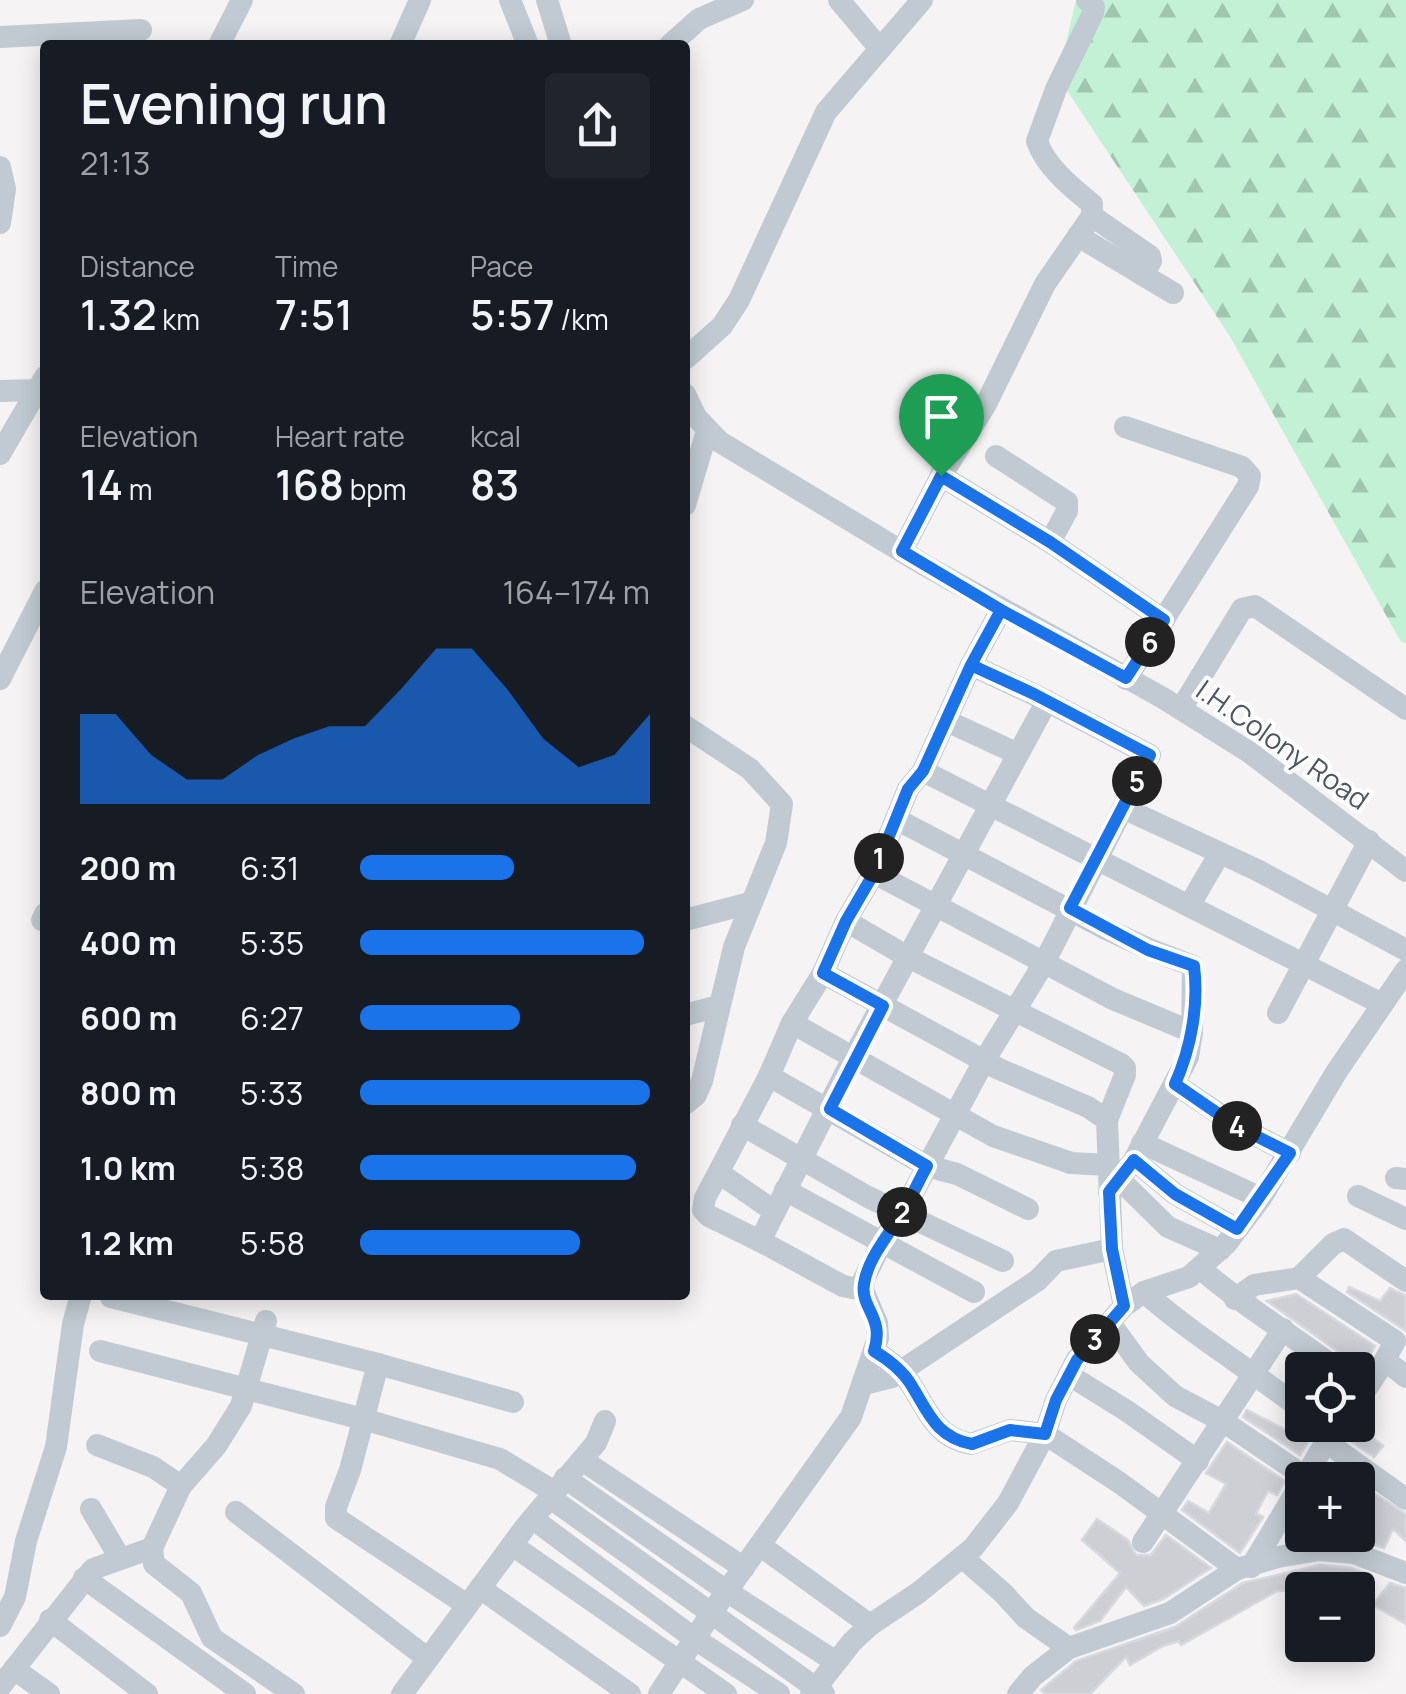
<!DOCTYPE html>
<meta charset="utf-8">
<style>
:root{--surface:#171b24;--page:#20242c;--text:#f1f3f6;--muted:#9ea1a6;--accent:#1a73e8}
body{margin:0;font-family:Manrope,sans-serif;background:var(--page);color:var(--text);height:100vh;display:flex;flex-direction:column;font-size:38px;white-space:nowrap}
*{box-sizing:border-box;margin:0}
p{font-size:32px;color:var(--muted)}
.icon{flex:none;width:55px;height:55px;fill:none;stroke:currentColor;stroke-width:2;stroke-linecap:round;stroke-linejoin:round}
.map{position:relative;flex:1;overflow:hidden}
.side{position:absolute;left:40px;top:40px;width:650px;height:1260px;display:flex;flex-direction:column;background:var(--surface);border-radius:10px;box-shadow:0 5px 25px #0003}
.side>*{flex:none}
.buttons{position:absolute;left:1285px;top:1352px;display:grid;gap:20px}
.buttons a{display:grid;place-items:center;width:90px;height:90px;border-radius:10px;background:var(--surface);box-shadow:0 5px 25px #0003;font-size:50px}
.pin{position:absolute;display:grid;place-items:center;width:85px;height:85px;color:#fff;margin:-102px -42px;border-radius:50% 50% 50% 0;rotate:-45deg;box-shadow:0 0 10px #0007}
.pin .icon{rotate:45deg}
.km{position:absolute;width:50px;height:50px;margin:-25px;border-radius:50%;background:#222;color:#fff;font-size:28px;line-height:50px;text-align:center}
.round{display:grid;place-items:center;flex:none;width:105px;height:105px;border-radius:10px;background:var(--page)}
.headline{display:flex;align-items:center;justify-content:space-between;height:170px;padding:0 40px}
h1{font-size:55px;font-weight:600;line-height:75px}
.figures{display:grid;grid-template-columns:repeat(3,1fr);gap:15px;height:170px;padding:10px 40px}
.figures div{display:grid;align-content:center}
.figures b{font-size:42px;font-weight:600}
.figures small{font-size:28px;font-weight:400}
.figures p{font-size:28px}
.chart{height:280px;padding:20px 40px}
.chart p{display:flex;justify-content:space-between}
.chart svg{width:100%;height:180px;margin-top:10px;fill:var(--accent);opacity:.7}
ul{padding:0 40px;list-style:none;font-size:32px}
li{display:grid;grid-template-columns:160px 120px 1fr;align-items:center;height:75px}
li i{height:25px;border-radius:12px;background:var(--accent)}
.map>svg:first-child{display:block}
</style>
<div class="map">
<svg width="1406" height="1694" viewBox="0 0 1406 1694">
<defs>
<pattern id="forest-firs" width="22" height="20" patternUnits="userSpaceOnUse" patternTransform="scale(2.5)"><rect width="22" height="20" fill="#c3f1d5"/><path d="M5 1l3.5 6h-7zM16 11l3.5 6h-7z" fill="#a0c6b0"/></pattern>
</defs>
<rect width="100%" height="100%" fill="#f5f3f3"/>
<polygon fill="url(#forest-firs)" points="1076,0 1406,0 1406,643 1401,642 1229,335 1058,77"/>
<g fill="#cdcfd5" stroke="#d7d9de" stroke-width="2.5">
<polygon points="1349,1287 1380,1301 1390,1288 1406,1296 1406,1331 1347,1292"/>
<polygon points="1296,1294 1375,1346 1362,1369 1353,1369 1347,1358 1267,1301"/>
<polygon points="1247,1410 1302,1438 1308,1426 1312,1435 1300,1455 1243,1417"/>
<polygon points="1345,1425 1366,1425 1363,1430 1383,1446 1374,1457 1347,1438"/>
<polygon points="1227,1442 1285,1481 1277,1495 1268,1491 1256,1514 1263,1517 1240,1553 1182,1510 1188,1501 1209,1513 1226,1484 1206,1473"/>
<polygon points="1358,1483 1406,1514 1406,1541 1393,1529 1384,1548 1356,1538 1322,1535 1358,1535"/>
<polygon points="1097,1519 1128,1540 1136,1555 1151,1555 1166,1535 1211,1568 1163,1599 1144,1606 1126,1587 1100,1621 1076,1630 1074,1628 1120,1573 1082,1540"/>
<polygon points="1320,1565 1351,1568 1371,1576 1364,1590 1277,1591 1181,1645 1179,1641 1163,1646 1130,1665 1126,1657 1090,1694 1045,1694 1041,1690 1076,1661 1175,1627 1243,1583"/>
<polygon points="1390,1583 1406,1588 1406,1624 1373,1605"/>
</g>
<g fill="none" stroke-linecap="round" stroke-linejoin="round">
<g stroke="#c1cad2" stroke-width="22">
<polyline points="510,0 528,45"/>
<polyline points="547,0 561,45"/>
<polyline points="839,0 880,49"/>
<polyline points="0,37 141,30"/>
<polyline points="219,45 242,0"/>
<polyline points="400,45 420,0"/>
<polyline points="670,45 699,19 743,0"/>
<polyline points="0,167 5,189 0,223"/>
<polyline points="1092,216 1150,256 1151,261 1143,275"/>
<polyline points="1078,236 1173,293"/>
<polyline points="685,359 722,326 739,300 826,112 922,0"/>
<polyline points="0,391 38,390"/>
<polyline points="685,394 696,417 720,442 926,566 1163,698 1249,752 1406,871"/>
<polyline points="1125,427 1242,467 1250,476 1248,486 1126,679"/>
<polyline points="0,454 45,377"/>
<polyline points="996,456 1067,502 1067,511 1050,542"/>
<polyline points="941,476 1050,542 1164,620"/>
<polyline points="685,505 707,431"/>
<path d="M902 551 941 476 985 406 1045 284 1092 216V204C1072 188 1045 166 1037 141L1056 89 1093 13 1094 7 1087 0"/>
<polyline points="0,679 45,591"/>
<polyline points="1181,709 1242,609 1255,606 1406,709"/>
<polyline points="947,721 1018,754"/>
<polyline points="685,726 750,769 782,804 776,843 734,947 702,1081 696,1095 685,1104"/>
<polyline points="923,771 1382,1004"/>
<polyline points="1123,808 1257,870 1406,950"/>
<polyline points="896,819 1104,928 1149,949 1193,966 1192,1032 1188,1057 1134,1160 1109,1192"/>
<polyline points="874,873 1113,999 1192,1032"/>
<polyline points="1189,906 1220,853"/>
<polyline points="42,920 45,914"/>
<polyline points="685,920 750,903"/>
<polyline points="846,921 908,957 1121,1064 1125,1068 1125,1075 1107,1120"/>
<polyline points="823,973 999,1069 1088,1107 1107,1120 1112,1249 1124,1306"/>
<polyline points="1278,1013 1369,841"/>
<polyline points="685,1015 719,1006"/>
<polyline points="792,1023 993,1136 1071,1163 1109,1165"/>
<polyline points="769,1076 927,1166 957,1174 1028,1209"/>
<polyline points="1175,1084 1237,1126 1290,1153"/>
<polyline points="742,1125 868,1197 1003,1261"/>
<polyline points="1142,1143 1261,1198"/>
<polyline points="1134,1160 1175,1194 1237,1229"/>
<polyline points="719,1173 774,1211"/>
<polyline points="1396,1178 1406,1179"/>
<polyline points="1119,1179 1168,1227 1220,1250"/>
<polyline points="785,1190 974,1292"/>
<polyline points="1358,1196 1406,1219"/>
<polyline points="760,1241 709,1216 703,1210 705,1198 769,1076 792,1023 823,973 846,921 874,873 908,789 923,771 971,665"/>
<path d="M1201 1269C1244 1307 1293 1335 1338 1370"/>
<polyline points="1299,1278 1333,1244 1344,1239 1406,1281"/>
<polyline points="863,1290 843,1286 760,1241 853,1058 1047,701"/>
<path d="M1144 1292C1194 1336 1250 1369 1302 1410"/>
<polyline points="111,1297 378,1364 513,1402"/>
<polyline points="1235,1299 1254,1285 1299,1278 1395,1341 1385,1360"/>
<polyline points="266,1321 241,1406 216,1446 181,1486 152,1548 154,1564 191,1593 212,1638 294,1694"/>
<polyline points="1110,1323 1139,1363 1175,1396 1224,1422 1304,1476"/>
<polyline points="100,1351 363,1419 500,1459 553,1491"/>
<path d="M874 1351C889 1360 901 1369 910 1383 928 1411 935 1437 971 1444L1010 1430 1045 1434 1120 1483 1237 1569"/>
<polyline points="378,1364 350,1470 336,1507 336,1518 467,1605"/>
<polyline points="1069,1375 1127,1411 1198,1461"/>
<polyline points="1358,1383 1367,1388 1385,1360 1406,1377"/>
<polyline points="864,1384 892,1377 1038,1280 1056,1261 1112,1249"/>
<polyline points="1323,1425 1333,1433 1326,1442 1406,1499"/>
<polyline points="97,1445 153,1467 181,1486"/>
<polyline points="582,1460 744,1568"/>
<polyline points="565,1478 728,1592 836,1662"/>
<polyline points="549,1497 824,1694"/>
<polyline points="91,1509 120,1558"/>
<polyline points="236,1512 427,1658"/>
<polyline points="533,1519 695,1639 779,1694"/>
<polyline points="1143,1542 1283,1329"/>
<polyline points="512,1545 726,1694"/>
<polyline points="762,1547 870,1625"/>
<polyline points="962,1557 1003,1593 1026,1618 1069,1648 1170,1613 1237,1569 1278,1557 1319,1550 1354,1553 1406,1573"/>
<polyline points="1251,1567 1326,1442"/>
<polyline points="84,1578 245,1694"/>
<polyline points="480,1588 630,1694"/>
<polyline points="50,1620 147,1694"/>
<polyline points="0,1626 15,1597 26,1541 56,1447 73,1324 81,1295"/>
<polyline points="14,1669 49,1694"/>
<polyline points="0,1687 93,1569 152,1548"/>
<polyline points="402,1694 526,1526 596,1443 605,1421"/>
<polyline points="659,1694 712,1612 851,1417 878,1338 877,1323 863,1290 864,1279 883,1240 902,1213 984,1061 1044,963 1150,755 1033,694 971,665 1001,610"/>
<polyline points="811,1694 852,1642 870,1625 918,1593 973,1548 1008,1503 1045,1434 1056,1400 1077,1359 1124,1306 1144,1292 1189,1277 1226,1244 1261,1198 1337,1071 1406,970"/>
<polyline points="1018,1694 1033,1676 1069,1648"/>
</g>
</g>
<g fill="none" stroke-linecap="round" stroke-linejoin="round">
<defs>
<path id="route" d="M941 476 902 551 1001 610 971 665 923 771 908 789 874 873 846 921 823 973 883 1006 830 1109 927 1166C918 1182 911 1199 901 1214 888 1236 868 1258 864 1284 860 1308 885 1317 874 1351 889 1360 901 1369 910 1383 928 1411 935 1437 972 1444L1010 1430 1045 1434 1056 1400 1077 1360 1124 1306 1112 1249 1109 1192 1134 1160 1175 1194 1237 1229 1290 1153 1236 1126 1175 1084C1191 1048 1199 1005 1194 966L1148 950 1070 908 1150 755 1034 694 971 665 1001 610 1126 678 1164 620 1050 542 941 476"/>
</defs>
<use href="#route" stroke="#fff" stroke-width="20"/>
<use href="#route" stroke="#1a73e8" stroke-width="12"/>
</g>
<g text-anchor="middle" dominant-baseline="central" stroke-width="8" stroke-linejoin="round" paint-order="stroke">
<g font-size="28" fill="#4a5661" stroke="#fff">
<text transform="translate(1283 744) rotate(35)">I.H.Colony Road</text>
</g>
</g>
</svg>
<div class="buttons">
<a><svg class="icon" aria-label="locate" viewBox="0 0 24 24"><circle cx="12" cy="12" r="6"/><path d="M12 2v4M12 18v4M2 12h4M18 12h4"/></svg></a>
<a>+</a>
<a>−</a>
</div>
<div class="pin" style="left:941px;top:476px;background:#1e9e55"><svg class="icon" aria-label="arrive" viewBox="0 0 24 24"><path d="M6 21V4h12l-3 4 3 4H6"/></svg></div>
<b class="km" style="left:879px;top:858px">1</b>
<b class="km" style="left:902px;top:1212px">2</b>
<b class="km" style="left:1095px;top:1339px">3</b>
<b class="km" style="left:1237px;top:1126px">4</b>
<b class="km" style="left:1137px;top:781px">5</b>
<b class="km" style="left:1150px;top:642px">6</b>
<section class="side">
<div class="headline"><div><h1>Evening run</h1><p>21:13</p></div><a class="round"><svg class="icon" aria-label="share" viewBox="0 0 24 24"><path d="M12 15V3M7 8l5-5 5 5M5 13v7h14v-7"/></svg></a></div>
<div class="figures">
<div><p>Distance</p><b>1.32<small> km</small></b></div>
<div><p>Time</p><b>7:51</b></div>
<div><p>Pace</p><b>5:57<small> /km</small></b></div>
</div>
<div class="figures">
<div><p>Elevation</p><b>14<small> m</small></b></div>
<div><p>Heart rate</p><b>168<small> bpm</small></b></div>
<div><p>kcal</p><b>83</b></div>
</div>
<div class="chart"><p><span>Elevation</span>164–174 m</p>
<svg viewBox="0 0 160 44" preserveAspectRatio="none"><path d="M0 44V22L10 22L20 32L30 38L40 38L50 32L60 28L70 25L80 25L90 16L100 6L110 6L120 16L130 28L140 35L150 32L160 22V44z"/></svg>
</div>
<ul>
<li><b>200 m</b>6:31<i style="width:53%"></i></li>
<li><b>400 m</b>5:35<i style="width:98%"></i></li>
<li><b>600 m</b>6:27<i style="width:55%"></i></li>
<li><b>800 m</b>5:33<i style="width:100%"></i></li>
<li><b>1.0 km</b>5:38<i style="width:95%"></i></li>
<li><b>1.2 km</b>5:58<i style="width:76%"></i></li>
</ul>
</section>
</div>
